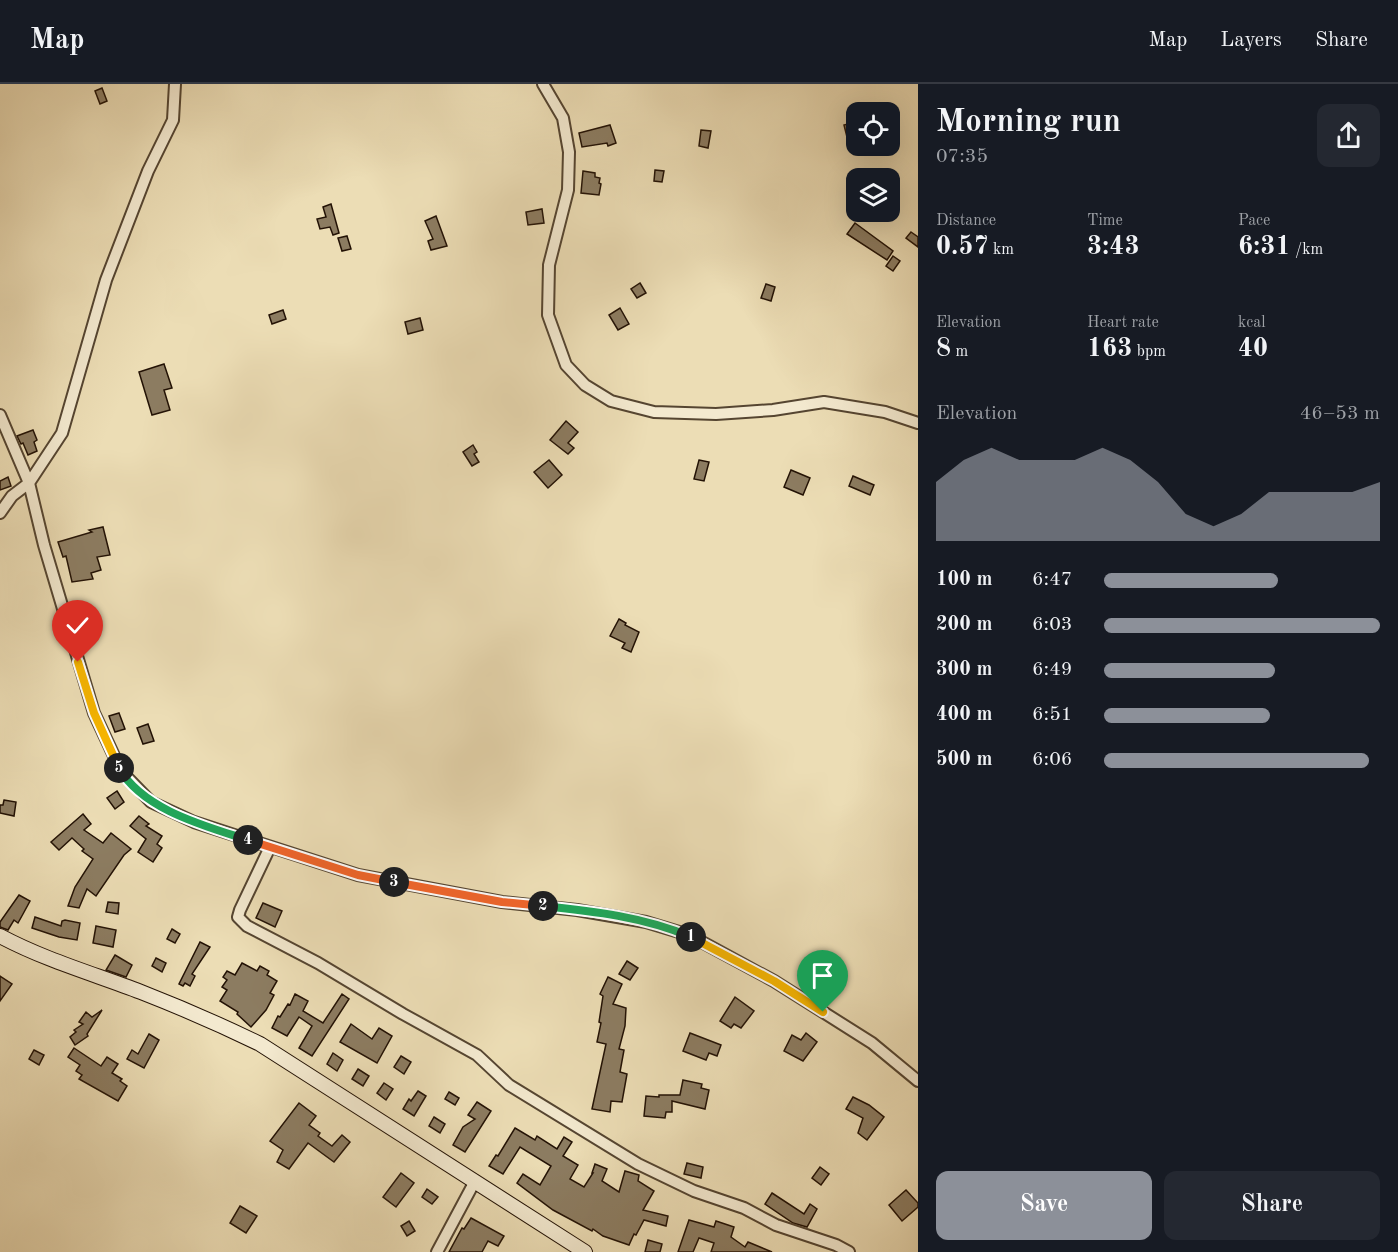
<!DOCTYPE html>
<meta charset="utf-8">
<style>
:root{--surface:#171b24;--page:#242831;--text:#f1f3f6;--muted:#9ea1a6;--line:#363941;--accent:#8c9099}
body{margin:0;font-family:"Old Standard TT",serif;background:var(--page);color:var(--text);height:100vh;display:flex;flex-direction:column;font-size:22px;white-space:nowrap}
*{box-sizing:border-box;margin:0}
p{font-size:20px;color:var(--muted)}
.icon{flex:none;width:33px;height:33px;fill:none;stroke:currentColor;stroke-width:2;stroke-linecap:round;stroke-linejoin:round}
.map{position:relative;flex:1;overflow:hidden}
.sheet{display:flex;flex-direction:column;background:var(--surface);width:480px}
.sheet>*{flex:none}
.controls{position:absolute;left:846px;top:18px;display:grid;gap:12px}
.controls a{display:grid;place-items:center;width:54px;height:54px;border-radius:12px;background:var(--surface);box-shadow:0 6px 24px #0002;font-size:30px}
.pin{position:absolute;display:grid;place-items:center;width:51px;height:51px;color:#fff;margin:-62px -26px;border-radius:50% 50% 50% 0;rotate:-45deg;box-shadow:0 0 6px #0007}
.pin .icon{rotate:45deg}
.km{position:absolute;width:30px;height:30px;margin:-15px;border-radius:50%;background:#222;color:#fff;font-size:16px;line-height:30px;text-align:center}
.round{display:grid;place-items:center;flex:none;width:63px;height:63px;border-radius:12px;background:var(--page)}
.head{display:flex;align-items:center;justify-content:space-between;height:102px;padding:0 18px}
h1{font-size:33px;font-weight:700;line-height:45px}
.stats{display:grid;grid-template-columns:repeat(3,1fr);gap:9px;height:102px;padding:6px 18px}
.stats div{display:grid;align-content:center}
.stats b{font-size:26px;font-weight:700}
.stats small{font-size:16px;font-weight:400}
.stats p{font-size:16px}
.chart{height:168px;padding:12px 18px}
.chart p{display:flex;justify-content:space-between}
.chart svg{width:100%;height:108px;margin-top:6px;fill:var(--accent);opacity:.7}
.action{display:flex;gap:12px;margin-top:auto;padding:12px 18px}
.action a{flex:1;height:69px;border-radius:12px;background:var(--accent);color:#fff;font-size:24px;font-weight:700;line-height:69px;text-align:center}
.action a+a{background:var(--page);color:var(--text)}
ul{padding:0 18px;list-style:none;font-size:20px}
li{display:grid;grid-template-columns:96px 72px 1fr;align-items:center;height:45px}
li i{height:15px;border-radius:8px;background:var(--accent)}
header{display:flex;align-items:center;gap:36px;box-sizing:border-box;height:84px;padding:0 30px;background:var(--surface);border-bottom:2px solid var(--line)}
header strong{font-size:28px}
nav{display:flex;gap:33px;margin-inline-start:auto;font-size:21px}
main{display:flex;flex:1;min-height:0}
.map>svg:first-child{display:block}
</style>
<header>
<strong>Map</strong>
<nav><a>Map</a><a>Layers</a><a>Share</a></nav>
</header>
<main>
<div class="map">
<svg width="918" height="1168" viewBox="0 0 918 1168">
<rect width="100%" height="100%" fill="#ecddb5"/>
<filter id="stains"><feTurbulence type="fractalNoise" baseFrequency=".00333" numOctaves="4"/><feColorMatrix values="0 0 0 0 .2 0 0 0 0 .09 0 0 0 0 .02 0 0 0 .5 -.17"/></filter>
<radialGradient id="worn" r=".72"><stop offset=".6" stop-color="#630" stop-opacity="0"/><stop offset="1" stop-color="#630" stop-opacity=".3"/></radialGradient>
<g fill="#8c7c61" stroke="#231205" stroke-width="1.5">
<polygon points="102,4 107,17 100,20 95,7"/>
<polygon points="856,38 856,51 847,53 844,41"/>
<polygon points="610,41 616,59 608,62 607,59 582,63 579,49"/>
<polygon points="701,46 711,47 708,64 699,62"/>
<polygon points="655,86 664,87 662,98 654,97"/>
<polygon points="583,87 595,89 595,93 600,94 599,99 601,100 599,111 581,109"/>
<polygon points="331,120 339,149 333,151 330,143 320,145 317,135 326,133 323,123"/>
<polygon points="542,125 544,139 528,141 526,128"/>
<polygon points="436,132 447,162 431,166 428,157 433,155 425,137"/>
<polygon points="855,139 893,167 887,176 847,150"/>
<polygon points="911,148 918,153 918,163 906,154"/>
<polygon points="347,152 351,165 342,167 338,154"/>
<polygon points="893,172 900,177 893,187 886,182"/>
<polygon points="640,199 646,209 637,214 631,205"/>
<polygon points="766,200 775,203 771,217 761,214"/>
<polygon points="620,224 629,240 618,246 609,231"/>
<polygon points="283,226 286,235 272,240 269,231"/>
<polygon points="420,234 423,246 408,250 405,238"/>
<polygon points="164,280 172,304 164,306 170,326 152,331 139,288"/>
<polygon points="566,337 578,348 568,359 574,364 568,370 550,356"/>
<polygon points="33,346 37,356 34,358 37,367 28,371 23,359 21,360 17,352"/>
<polygon points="473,361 477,368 474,370 479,378 472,382 463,368"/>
<polygon points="549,376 562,391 548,404 534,388"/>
<polygon points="699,376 709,378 704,397 694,395"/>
<polygon points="791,386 810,394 803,411 784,403"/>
<polygon points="853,392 874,401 870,411 849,402"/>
<polygon points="8,393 11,402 0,406 0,397"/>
<polygon points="103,443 110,471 97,473 101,486 91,489 93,495 72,498 66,472 63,473 58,458 92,448 89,446"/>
<polygon points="619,535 626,539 625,541 639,548 631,568 622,564 625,559 610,552"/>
<polygon points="119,629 125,645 115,648 109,632"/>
<polygon points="148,640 154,657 143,660 137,644"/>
<polygon points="117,707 124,718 115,725 107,714"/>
<polygon points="4,716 16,718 14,732 0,729 0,721 3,721"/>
<polygon points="83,730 91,740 84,746 103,759 111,749 131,765 124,771 96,812 87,805 79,824 68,822 75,803 93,775 82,767 84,765 72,754 59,766 51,758"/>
<polygon points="139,732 149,740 146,742 162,752 157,760 162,764 153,778 138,768 146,755 130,742"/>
<polygon points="19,811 30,817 23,830 18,839 14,836 8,846 0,843 0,838"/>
<polygon points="108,818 119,819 118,830 106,828"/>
<polygon points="263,819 282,827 275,843 256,834"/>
<polygon points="35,833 61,842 62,837 65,836 80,839 77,856 59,853 32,844"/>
<polygon points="96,842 116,846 113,863 93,859"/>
<polygon points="172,845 180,850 175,859 167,855"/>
<polygon points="200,858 210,863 192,890 195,892 190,902 185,899 183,902 179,900"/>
<polygon points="115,871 132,881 126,893 106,886"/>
<polygon points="156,874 166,879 162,888 152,882"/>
<polygon points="627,877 638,884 630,896 619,890"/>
<polygon points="242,879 257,887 260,882 269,887 267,891 277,897 270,909 274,911 266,926 251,943 237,930 238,928 220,917 227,906 222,903 227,896 223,893 227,887 235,891"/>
<polygon points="0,892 12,900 0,917"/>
<polygon points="608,893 622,900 613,920 626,924 625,942 619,965 624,966 620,988 627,990 622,1018 611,1017 610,1028 592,1025 606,960 597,958 601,939 599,938 603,912 600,910"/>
<polygon points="295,910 308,917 303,927 323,939 342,910 349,915 312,972 299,964 312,942 299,933 287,952 272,944 278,932 280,933 288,920 290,921"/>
<polygon points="735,913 754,927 741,944 734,940 731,944 720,937"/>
<polygon points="102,926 87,950 88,952 75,961 70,953 76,948 74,946 83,940 79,938 86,928 92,933"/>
<polygon points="351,940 372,955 379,944 392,952 377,979 340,958"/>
<polygon points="690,949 721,961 717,972 709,969 706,976 683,967"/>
<polygon points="806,949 817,958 803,977 784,967 792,951 801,956"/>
<polygon points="149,950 159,956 144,984 127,975 132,966 138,970"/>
<polygon points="74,964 101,982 107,973 118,980 112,989 122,995 120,997 127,1002 118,1017 79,995 82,991 76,987 80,981 68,973"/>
<polygon points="34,966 44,971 39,981 29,975"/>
<polygon points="333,969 343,976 337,987 327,980"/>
<polygon points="401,972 411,978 404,990 394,983"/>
<polygon points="358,985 369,992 363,1002 352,995"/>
<polygon points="683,996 702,1000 701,1004 709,1006 705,1025 672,1017 672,1028 666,1028 665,1034 644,1032 646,1012 659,1013 659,1011 680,1011"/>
<polygon points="384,999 393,1005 386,1016 377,1009"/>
<polygon points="418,1007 426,1012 414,1032 403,1025 409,1015 411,1017"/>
<polygon points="449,1008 459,1014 455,1021 445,1015"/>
<polygon points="853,1013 869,1021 884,1033 867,1056 858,1049 863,1034 846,1025"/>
<polygon points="477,1018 491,1027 465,1068 453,1061 463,1043 475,1035 468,1031"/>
<polygon points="299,1019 316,1032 309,1041 320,1049 318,1052 332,1062 342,1051 350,1058 334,1078 308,1059 289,1085 277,1078 283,1066 270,1057"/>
<polygon points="434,1033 445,1040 440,1049 429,1042"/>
<polygon points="515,1044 535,1056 537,1052 557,1065 564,1053 572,1058 563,1072 578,1081 570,1095 584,1103 593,1089 592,1089 595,1080 607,1085 602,1097 619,1108 625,1087 639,1091 638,1097 654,1107 643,1126 668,1132 666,1142 644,1136 636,1151 634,1150 629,1161 603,1152 593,1145 592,1147 553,1126 517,1099 523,1090 540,1101 551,1082 520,1063 503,1090 489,1082 496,1071 498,1072"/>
<polygon points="687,1079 703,1083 701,1094 684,1090"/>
<polygon points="820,1083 829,1090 821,1101 812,1094"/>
<polygon points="401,1089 414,1099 396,1123 383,1113"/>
<polygon points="427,1105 438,1113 432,1120 422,1113"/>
<polygon points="906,1106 918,1119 918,1123 902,1137 889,1121"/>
<polygon points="772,1109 804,1130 810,1120 817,1125 807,1143 793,1139 765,1120"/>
<polygon points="240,1122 257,1132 246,1149 230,1139"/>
<polygon points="471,1134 504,1152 498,1162 488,1157 482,1168 449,1168 462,1144 464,1145"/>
<polygon points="689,1136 714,1143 716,1137 734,1143 731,1153 745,1163 748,1158 772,1168 711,1168 714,1159 699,1154 693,1168 678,1168"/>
<polygon points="409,1137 415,1147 407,1152 401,1142"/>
<polygon points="648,1156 662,1160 660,1168 645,1168"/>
</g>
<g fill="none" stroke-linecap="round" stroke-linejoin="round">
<defs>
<g id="minor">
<polyline points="175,0 173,36 148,87 106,196 62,349 29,399 44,461 94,629 121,687 151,718 194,738 358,791 502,818 577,826 646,838 689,851 774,897 872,959 918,997"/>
<polyline points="543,0 563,34 569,68 568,106 549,181 548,231 566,281 585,301 611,317 654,328 716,330 773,326 824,318 885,328 918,339"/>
<polyline points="0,331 29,399 12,412 0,429"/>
<polyline points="270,763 240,826 238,833 247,842 318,879 403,930 477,971 509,1001 638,1080 694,1107 744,1124 776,1141 836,1161 849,1168"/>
<polyline points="437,1168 475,1097"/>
</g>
<path id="secondary" d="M0 852C45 876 94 890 141 908 182 924 221 941 260 960L585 1168"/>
</defs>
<use href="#minor" stroke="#554531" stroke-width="14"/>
<use href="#secondary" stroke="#231205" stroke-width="16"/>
<use href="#minor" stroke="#f3e9cf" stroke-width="10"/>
<use href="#secondary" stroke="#f3e9cf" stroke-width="14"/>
</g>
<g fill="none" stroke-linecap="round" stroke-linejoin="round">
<defs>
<polyline id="split-1" points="691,853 774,897 823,928"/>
<path id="split-2" d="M543 822C592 827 645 833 691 853"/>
<polyline id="split-3" points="394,798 502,818 543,822"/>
<polyline id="split-4" points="248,756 358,791 394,798"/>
<path id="split-5" d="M119 684C143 726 205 742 248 756"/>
<polyline id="split-6" points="78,578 94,629 119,684"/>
</defs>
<use href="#split-1" stroke="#fff" stroke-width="12"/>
<use href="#split-2" stroke="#fff" stroke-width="12"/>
<use href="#split-3" stroke="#fff" stroke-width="12"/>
<use href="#split-4" stroke="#fff" stroke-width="12"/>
<use href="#split-5" stroke="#fff" stroke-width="12"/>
<use href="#split-6" stroke="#fff" stroke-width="12"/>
<use href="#split-1" stroke="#f5b400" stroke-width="8"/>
<use href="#split-2" stroke="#22a559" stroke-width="8"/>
<use href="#split-3" stroke="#f0652b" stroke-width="8"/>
<use href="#split-4" stroke="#f0652b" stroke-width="8"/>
<use href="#split-5" stroke="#22a559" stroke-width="8"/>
<use href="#split-6" stroke="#f5b400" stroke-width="8"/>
</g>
<rect width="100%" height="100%" filter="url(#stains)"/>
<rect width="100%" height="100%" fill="url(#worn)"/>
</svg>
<div class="controls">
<a><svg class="icon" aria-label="locate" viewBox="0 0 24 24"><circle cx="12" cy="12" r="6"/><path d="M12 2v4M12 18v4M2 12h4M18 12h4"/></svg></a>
<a><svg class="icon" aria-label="layers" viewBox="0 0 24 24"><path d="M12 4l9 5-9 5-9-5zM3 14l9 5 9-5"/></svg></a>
</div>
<div class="pin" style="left:823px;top:928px;background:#1e9e55"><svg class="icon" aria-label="arrive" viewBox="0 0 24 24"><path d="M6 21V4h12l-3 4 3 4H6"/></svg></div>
<div class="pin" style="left:78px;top:578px;background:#d93025"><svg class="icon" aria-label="check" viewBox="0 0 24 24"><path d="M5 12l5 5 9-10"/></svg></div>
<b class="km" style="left:691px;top:853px">1</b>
<b class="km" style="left:543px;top:822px">2</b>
<b class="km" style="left:394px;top:798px">3</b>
<b class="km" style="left:248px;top:756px">4</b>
<b class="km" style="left:119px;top:684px">5</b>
</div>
<section class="sheet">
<div class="head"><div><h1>Morning run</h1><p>07:35</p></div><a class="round"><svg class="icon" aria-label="share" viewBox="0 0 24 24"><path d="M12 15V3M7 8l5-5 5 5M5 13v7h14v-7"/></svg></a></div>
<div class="stats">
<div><p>Distance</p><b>0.57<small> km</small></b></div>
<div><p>Time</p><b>3:43</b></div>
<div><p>Pace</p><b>6:31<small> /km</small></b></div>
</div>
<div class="stats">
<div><p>Elevation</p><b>8<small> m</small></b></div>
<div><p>Heart rate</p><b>163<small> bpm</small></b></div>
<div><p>kcal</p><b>40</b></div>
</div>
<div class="chart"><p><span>Elevation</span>46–53 m</p>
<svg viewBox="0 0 160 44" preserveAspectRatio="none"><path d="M0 44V20L10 11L20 6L30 11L40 11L50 11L60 6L70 11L80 20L90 33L100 38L110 33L120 24L130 24L140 24L150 24L160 20V44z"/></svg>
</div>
<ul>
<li><b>100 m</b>6:47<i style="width:63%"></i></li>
<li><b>200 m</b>6:03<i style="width:100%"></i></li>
<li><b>300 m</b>6:49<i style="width:62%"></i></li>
<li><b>400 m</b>6:51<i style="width:60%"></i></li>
<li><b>500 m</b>6:06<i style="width:96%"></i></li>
</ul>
<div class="action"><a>Save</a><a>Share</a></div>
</section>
</main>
